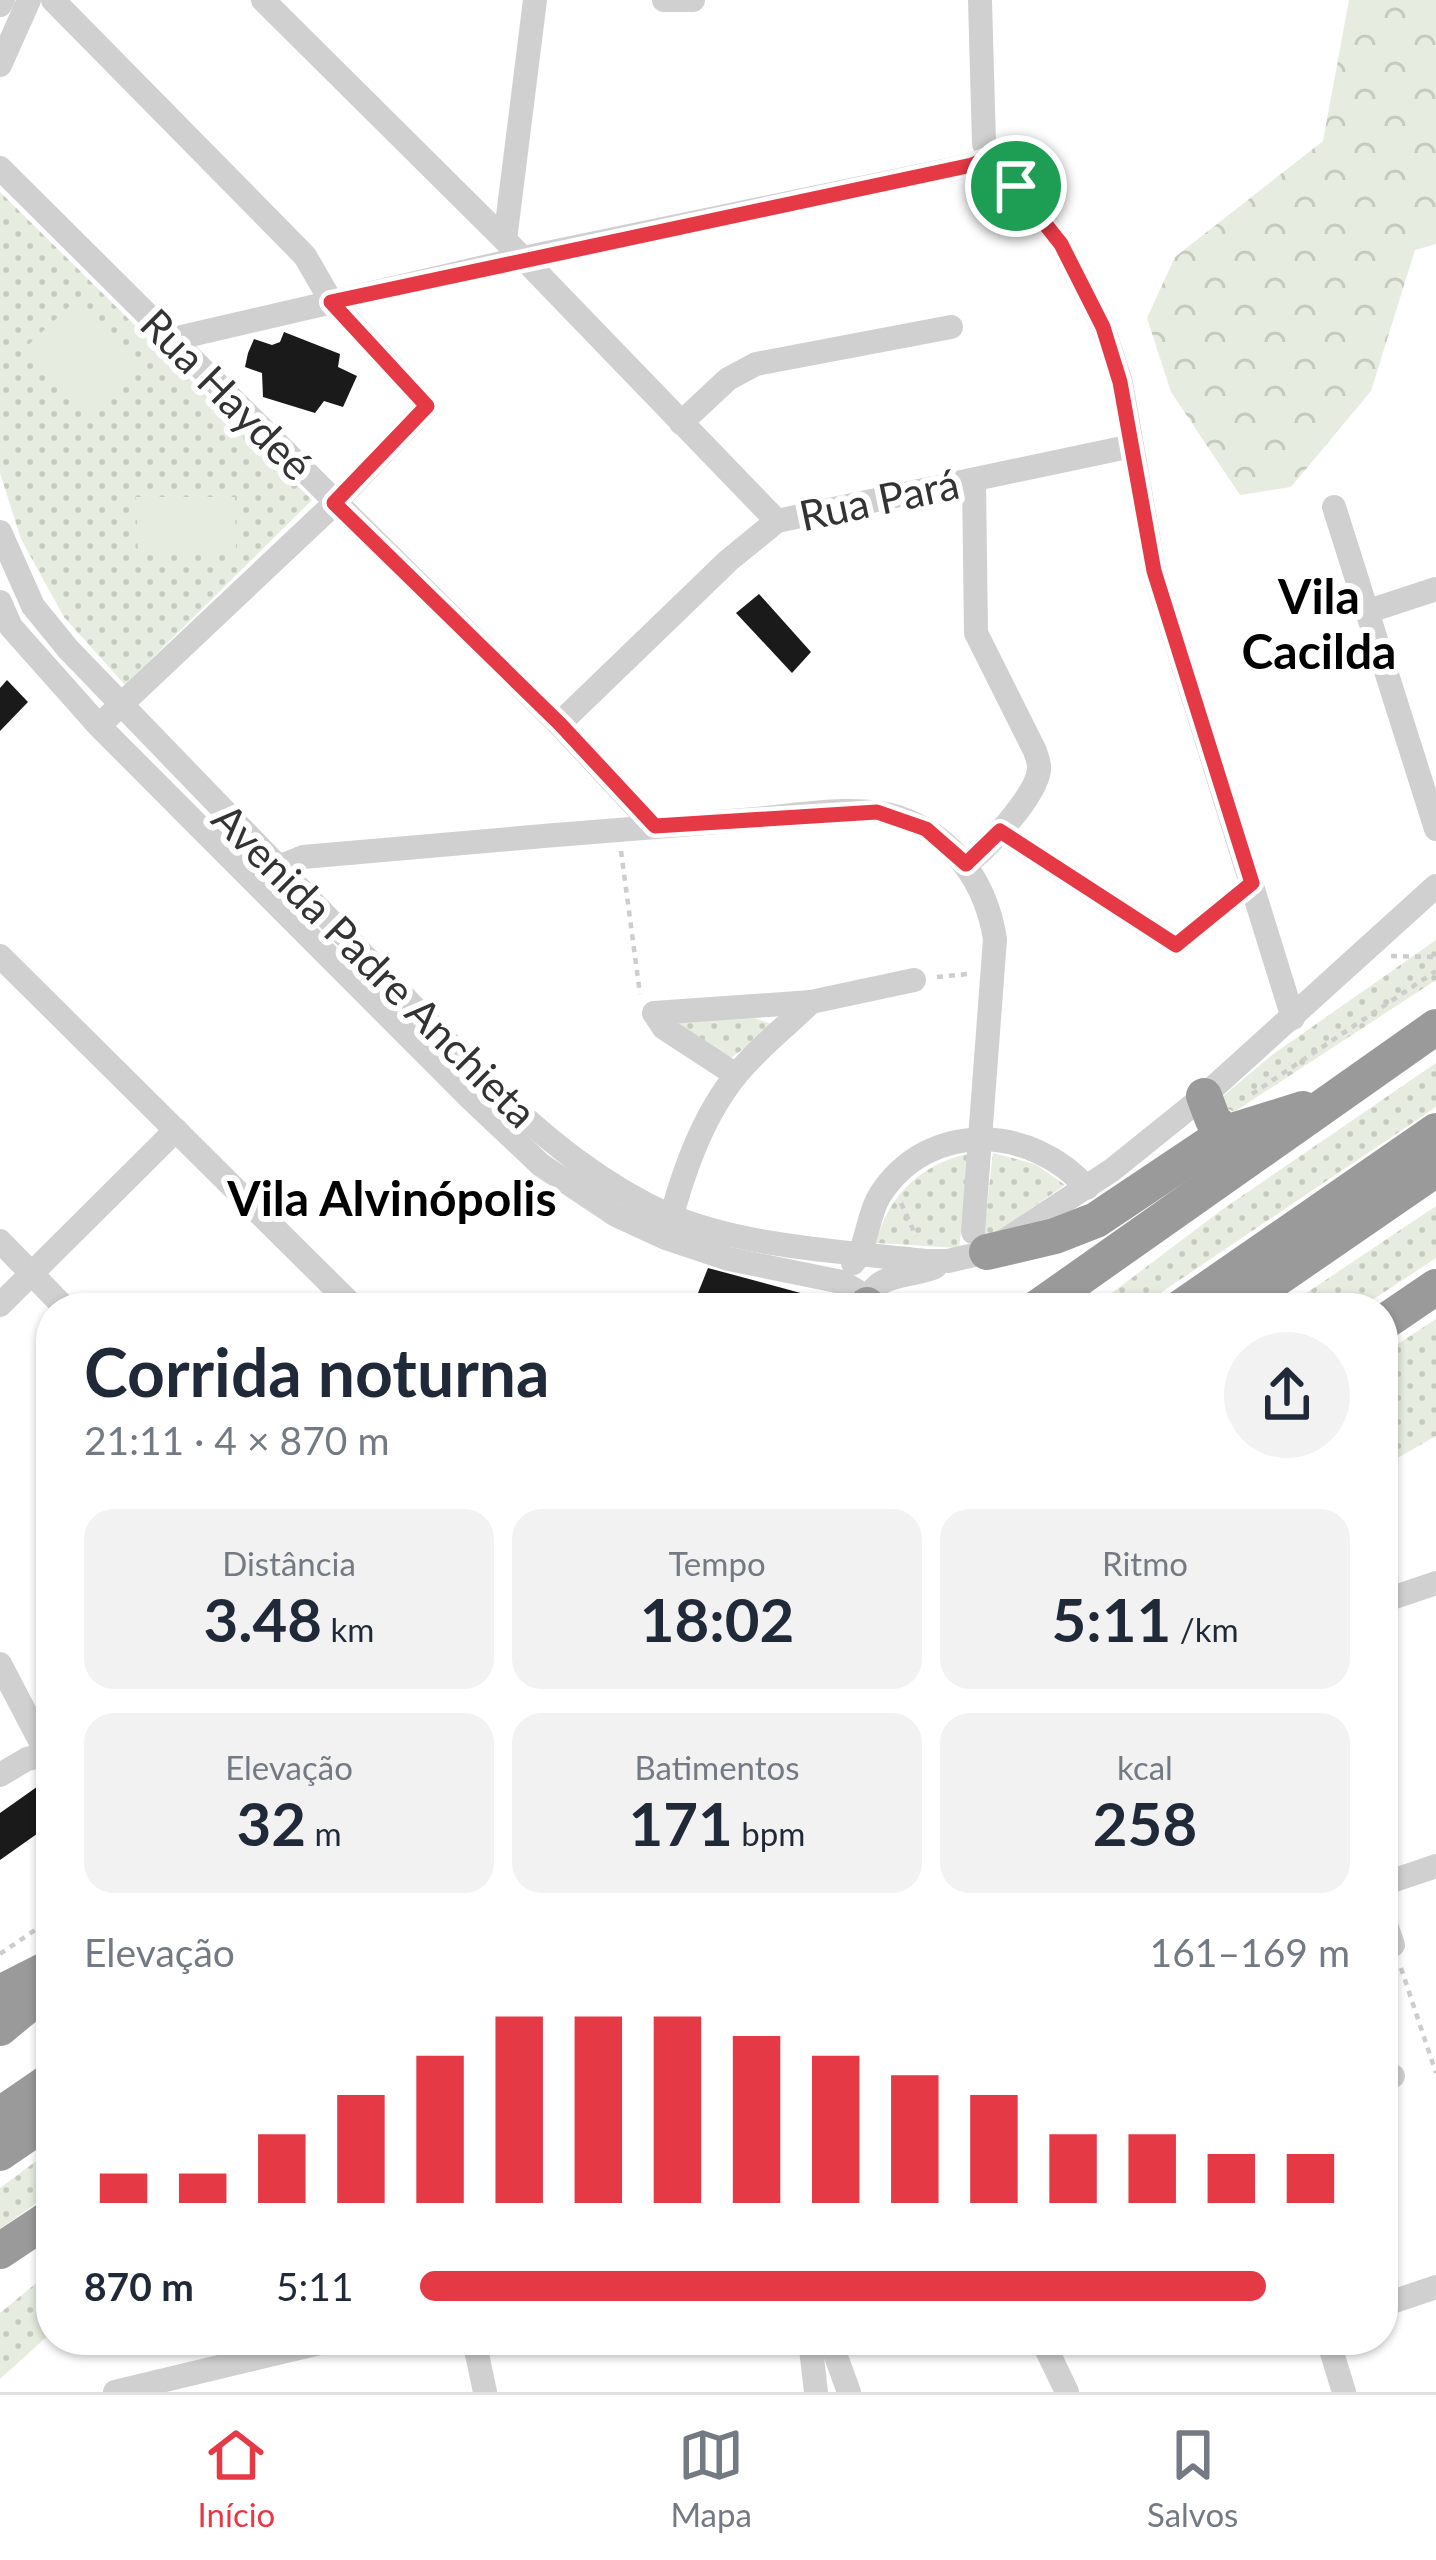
<!DOCTYPE html>
<html lang="pt">
<meta charset="utf-8">
<style>
:root{--surface:#fff;--page:#f2f2f3;--text:#1f2937;--muted:#747a83;--line:#e0e1e3;--accent:#e63946}
body{margin:0;font-family:Lato,sans-serif;background:var(--page);color:var(--text);height:100vh;display:flex;flex-direction:column;font-size:45px;white-space:nowrap}
*{box-sizing:border-box;margin:0}
p{font-size:39px;color:var(--muted)}
.icon{flex:none;width:66px;height:66px;fill:none;stroke:currentColor;stroke-width:2;stroke-linecap:round;stroke-linejoin:round}
.map{position:relative;flex:1;overflow:hidden}
.side{position:absolute;left:36px;top:1293px;width:1362px;height:1062px;display:flex;flex-direction:column;background:var(--surface);border-radius:48px;box-shadow:0 3px 9px #0004}
.side>*{flex:none}
.pin{position:absolute;display:grid;place-items:center;width:102px;height:102px;color:#fff;margin:-51px;border:6px solid #fff;border-radius:50%;box-shadow:0 3px 12px #0007}
.round{display:grid;place-items:center;flex:none;width:126px;height:126px;border-radius:63px;background:var(--page)}
.overview{display:flex;align-items:center;justify-content:space-between;height:204px;padding:0 48px}
h1{font-size:66px;font-weight:700;line-height:90px}
.metrics{display:grid;grid-template-columns:repeat(3,1fr);gap:18px;height:204px;padding:12px 48px}
.metrics div{display:grid;align-content:center;border-radius:30px;background:var(--page);text-align:center}
.metrics b{font-size:60px;font-weight:700}
.metrics small{font-size:33px;font-weight:400}
.metrics p{font-size:33px}
.chart{height:336px;padding:24px 48px}
.chart p{display:flex;justify-content:space-between}
.chart svg{width:100%;height:216px;margin-top:12px;stroke:var(--accent);stroke-width:6}
ul{padding:0 48px;list-style:none;font-size:39px}
li{display:grid;grid-template-columns:192px 144px 1fr;align-items:center;height:90px}
li i{height:30px;border-radius:15px;background:var(--accent)}
.dock{display:flex;justify-content:space-around;align-items:center;height:168px;border-top:3px solid var(--line);background:var(--surface);font-size:33px;color:var(--muted)}
.dock a{display:grid;justify-items:center;gap:6px}
.dock .current{color:var(--accent)}
.map>svg:first-child{display:block}
</style>
<div class="map">
<svg width="1436" height="2392" viewBox="0 0 1436 2392">
<defs>
<pattern id="green-dots" width="8" height="8" patternUnits="userSpaceOnUse" patternTransform="scale(3)"><rect width="8" height="8" fill="#e6ecdf"/><path d="M2 2h.1M6 6h.1" fill="none" stroke="#c6cbc0" stroke-width="1.8" stroke-linecap="round"/></pattern>
<pattern id="forest-crowns" width="20" height="18" patternUnits="userSpaceOnUse" patternTransform="scale(3)"><rect width="20" height="18" fill="#e6ecdf"/><path d="M2 6a3 3 0 1 1 6 0M12 15a3 3 0 1 1 6 0" fill="none" stroke="#c6cbc0"/></pattern>
</defs>
<rect width="100%" height="100%" fill="#fff"/>
<g fill="url(#green-dots)">
<polygon points="0,192 312,500 125,685 64,617 21,539 0,473"/>
<polygon points="1436,940 1436,980 1234,1112 1224,1107 1222,1097 1272,1055"/>
<polygon points="743,1014 777,1026 726,1061 675,1026 681,1021"/>
<polygon points="1436,1063 1436,1107 1138,1308 1092,1308 1223,1209"/>
<path d="M971 1153 959 1248 876 1243C888 1195 922 1163 971 1153Z"/>
<polygon points="993,1153 1035,1164 1065,1185 983,1241"/>
<polygon points="1436,1206 1436,1258 1360,1308 1284,1308"/>
<polygon points="1436,1319 1436,1436 1383,1466 1383,1354"/>
<polygon points="51,2150 51,2193 0,2229 0,2188"/>
<polygon points="51,2271 51,2333 0,2379 0,2313"/>
</g>
<polygon fill="url(#forest-crowns)" points="1349,0 1436,0 1436,244 1415,250 1371,391 1291,487 1240,495 1171,392 1147,318 1175,257 1323,141"/>
<g fill="#e6ecdf">
<polygon points="75,301 137,366 89,418 26,347"/>
<polygon points="136,497 235,497 236,555 138,553"/>
</g>
<g fill="#1a1a1a">
<polygon points="284,332 340,354 338,367 357,376 343,407 324,401 315,413 263,397 262,373 245,367 248,353 254,339 272,345 280,342"/>
<polygon points="759,594 811,652 792,673 736,613"/>
<polygon points="7,680 28,702 0,731 0,688"/>
<polygon points="708,1268 808,1295 810,1308 692,1308"/>
<polygon points="51,1777 51,1824 0,1860 0,1813"/>
</g>
<g fill="none" stroke-linecap="round" stroke-linejoin="round">
<g stroke="#cdcdcd" stroke-width="4.5" stroke-dasharray="6 6" stroke-linecap="butt">
<polyline points="621,851 640,994"/>
<polyline points="1193,934 1234,899"/>
<polyline points="1391,956 1436,957"/>
<polyline points="937,977 968,974"/>
<polyline points="1252,1094 1436,971"/>
<polyline points="901,1203 916,1236"/>
<polyline points="0,1954 51,1919"/>
<polyline points="1401,1968 1436,2073"/>
</g>
<g stroke="#d0d0d0" stroke-width="24">
<polyline points="53,0 305,256 331,301 427,406 335,503 108,717"/>
<polyline points="263,0 523,258 777,521"/>
<polyline points="664,0 693,0"/>
<polyline points="980,0 984,144 1061,244 1103,327 1121,383 1154,571 1293,1018"/>
<polyline points="0,5 3,0"/>
<polyline points="0,65 29,0"/>
<polyline points="0,168 559,724 655,827"/>
<polyline points="505,240 535,0"/>
<polyline points="173,339 523,258 972,165 992,157"/>
<polyline points="681,423 728,379 756,364 951,327"/>
<polyline points="1334,507 1436,829"/>
<path d="M0 532 33 606 68 649 491 1087C545 1138 602 1186 671 1216 745 1247 846 1252 926 1261H948L987 1252 1112 1170 1204 1096 1436 886"/>
<polyline points="0,602 11,627 99,726 469,1097 541,1165 616,1215 666,1238 729,1259 842,1282 857,1291 867,1305"/>
<polyline points="1369,611 1436,589"/>
<polyline points="559,724 729,560 777,521 1132,446"/>
<polyline points="1000,831 1176,945"/>
<path d="M966 864C987 849 1036 796 1039 770 1040 763 1037 758 1035 751L976 633 974 480"/>
<path d="M266 872 303 857C450 844 596 831 743 820 787 817 857 803 898 817 954 836 986 883 995 939L973 1232"/>
<polyline points="0,956 355,1308"/>
<polyline points="736,1075 664,1028 654,1013 811,1002 914,980"/>
<path d="M668 1229C682 1176 701 1118 737 1074 758 1048 787 1026 811 1002"/>
<polyline points="0,1241 65,1308"/>
<path d="M853 1263C868 1246 867 1215 880 1195 929 1119 1032 1125 1087 1188"/>
<polyline points="0,1305 176,1130"/>
<path d="M867 1305C873 1271 910 1278 935 1267"/>
<polyline points="1383,1601 1436,1583"/>
<polyline points="0,1664 47,1754"/>
<polyline points="0,1775 27,1759 51,1753"/>
<polyline points="1383,1884 1436,1866"/>
<polyline points="1383,1916 1393,1945"/>
<polyline points="1383,2080 1393,2076"/>
<polyline points="1383,2305 1436,2287"/>
<polyline points="474,2340 485,2392"/>
<polyline points="810,2340 816,2392"/>
<polyline points="830,2340 849,2392"/>
<polyline points="1042,2340 1067,2392"/>
<polyline points="1328,2340 1344,2392"/>
<polyline points="115,2392 332,2340"/>
</g>
<g stroke="#9a9a9a" stroke-width="36">
<polyline points="1204,1096 1213,1120 1226,1133"/>
<polyline points="987,1252 1055,1236 1096,1220 1226,1133 1303,1109"/>
<polyline points="867,1305 868,1308"/>
<polyline points="1037,1308 1436,1027"/>
<polyline points="1180,1308 1436,1131"/>
<polyline points="1234,1308 1436,1169"/>
<polyline points="1383,1323 1436,1287"/>
<polyline points="0,1993 51,1967"/>
<polyline points="0,2028 51,1986"/>
<polyline points="0,2115 51,2080"/>
<polyline points="0,2153 51,2118"/>
<polyline points="0,2251 51,2217"/>
</g>
</g>
<g fill="none" stroke-linecap="round" stroke-linejoin="round">
<defs>
<polygon id="route" points="992,157 1061,244 1103,327 1120,382 1154,571 1252,883 1176,945 1000,831 966,864 926,829 877,812 655,826 560,724 334,503 427,406 331,302 972,165"/>
</defs>
<use href="#route" stroke="#fff" stroke-width="24"/>
<use href="#route" stroke="#e63946" stroke-width="15"/>
</g>
<g text-anchor="middle" dominant-baseline="central" stroke-width="12" stroke-linejoin="round" paint-order="stroke">
<g font-size="42" fill="#333" stroke="#fff">
<text transform="translate(227 394) rotate(45)">Rua Haydeé</text>
<text transform="translate(879 499) rotate(-12)">Rua Pará</text>
<text transform="translate(375 965) rotate(45)">Avenida Padre Anchieta</text>
</g>
<g font-size="48" font-weight="bold" fill="#000" stroke="#fff">
<text x="1319" y="595">Vila<tspan x="1319" dy="55">Cacilda</tspan></text>
<text x="392" y="1197">Vila Alvinópolis</text>
</g>
</g>
</svg>
<div class="pin" style="left:1016px;top:186px;background:#1e9e55"><svg class="icon" aria-label="arrive" viewBox="0 0 24 24"><path d="M6 21V4h12l-3 4 3 4H6"/></svg></div>
<section class="side">
<div class="overview"><div><h1>Corrida noturna</h1><p>21:11 · 4 × 870 m</p></div><a class="round"><svg class="icon" aria-label="share" viewBox="0 0 24 24"><path d="M12 15V3M7 8l5-5 5 5M5 13v7h14v-7"/></svg></a></div>
<div class="metrics">
<div><p>Distância</p><b>3.48<small> km</small></b></div>
<div><p>Tempo</p><b>18:02</b></div>
<div><p>Ritmo</p><b>5:11<small> /km</small></b></div>
</div>
<div class="metrics">
<div><p>Elevação</p><b>32<small> m</small></b></div>
<div><p>Batimentos</p><b>171<small> bpm</small></b></div>
<div><p>kcal</p><b>258</b></div>
</div>
<div class="chart"><p><span>Elevação</span>161–169 m</p>
<svg viewBox="0 0 160 44" preserveAspectRatio="none"><path d="M5 44V38M15 44V38M25 44V30M35 44V22M45 44V14M55 44V6M65 44V6M75 44V6M85 44V10M95 44V14M105 44V18M115 44V22M125 44V30M135 44V30M145 44V34M155 44V34"/></svg>
</div>
<ul>
<li><b>870 m</b>5:11<i style="width:91%"></i></li>
</ul>
</section>
</div>
<nav class="dock">
<a class="current"><svg class="icon" aria-label="home" viewBox="0 0 24 24"><path d="M3 11l9-7 9 7M6 9v11h12V9"/></svg>Início</a>
<a><svg class="icon" aria-label="map" viewBox="0 0 24 24"><path d="M3 6l6-2 6 2 6-2v14l-6 2-6-2-6 2zM9 4v14M15 6v14"/></svg>Mapa</a>
<a><svg class="icon" aria-label="saved" viewBox="0 0 24 24"><path d="M7 4h10v16l-5-4-5 4z"/></svg>Salvos</a>
</nav>
